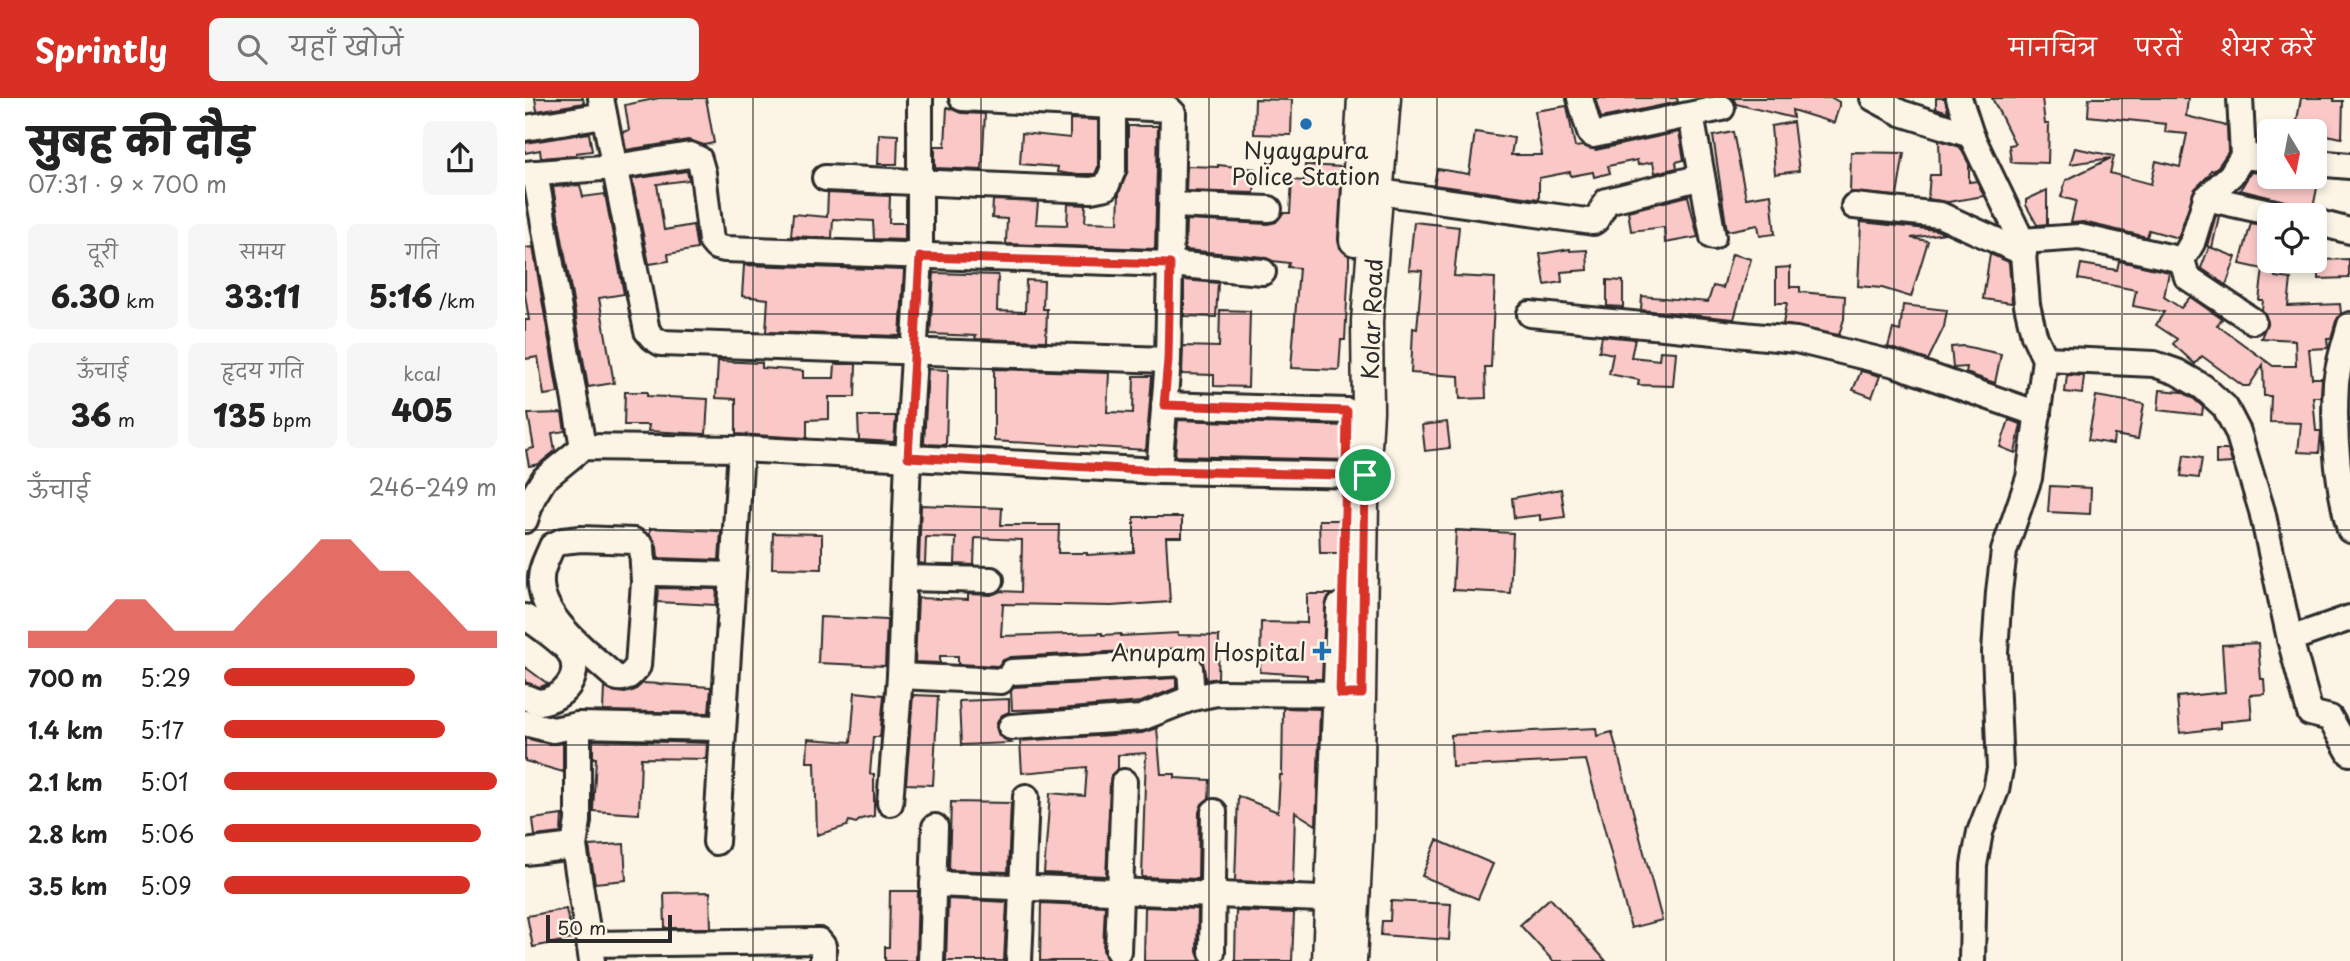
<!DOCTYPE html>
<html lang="hi">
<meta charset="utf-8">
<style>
:root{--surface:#fff;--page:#f6f6f6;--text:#222;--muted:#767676;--accent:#d93025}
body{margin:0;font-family:"Playpen Sans","Playpen Sans Deva",sans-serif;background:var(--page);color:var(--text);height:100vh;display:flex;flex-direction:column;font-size:26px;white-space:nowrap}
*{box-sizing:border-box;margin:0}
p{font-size:23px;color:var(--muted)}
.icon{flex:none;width:38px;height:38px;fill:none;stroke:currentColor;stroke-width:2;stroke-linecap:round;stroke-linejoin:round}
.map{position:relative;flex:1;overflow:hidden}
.details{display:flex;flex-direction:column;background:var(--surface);width:525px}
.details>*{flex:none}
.needle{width:46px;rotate:170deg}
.buttons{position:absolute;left:1732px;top:21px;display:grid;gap:14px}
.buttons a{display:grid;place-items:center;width:70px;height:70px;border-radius:10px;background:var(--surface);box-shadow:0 4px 10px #0003;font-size:35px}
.scale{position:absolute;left:21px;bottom:18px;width:126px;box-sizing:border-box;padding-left:7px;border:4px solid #2b2b2b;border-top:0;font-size:19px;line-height:24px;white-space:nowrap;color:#2b2b2b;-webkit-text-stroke:5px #fcf5e5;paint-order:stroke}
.pin{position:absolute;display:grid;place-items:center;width:60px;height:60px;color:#fff;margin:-30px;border:4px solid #fff;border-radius:50%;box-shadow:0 2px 7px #0007}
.round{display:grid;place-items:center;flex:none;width:74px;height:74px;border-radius:10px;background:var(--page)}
.summary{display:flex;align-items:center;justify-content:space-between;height:119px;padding:0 28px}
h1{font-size:38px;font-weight:800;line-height:52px}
.stats{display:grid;grid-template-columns:repeat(3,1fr);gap:10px;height:119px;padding:7px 28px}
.stats div{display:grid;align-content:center;border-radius:10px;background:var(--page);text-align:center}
.stats b{font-size:30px;font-weight:800}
.stats small{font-size:19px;font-weight:400}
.stats p{font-size:19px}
.chart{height:196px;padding:14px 28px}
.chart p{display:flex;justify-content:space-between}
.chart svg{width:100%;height:126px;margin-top:7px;fill:var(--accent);opacity:.7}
ul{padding:0 28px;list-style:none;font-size:23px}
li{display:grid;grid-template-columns:112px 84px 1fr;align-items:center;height:52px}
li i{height:18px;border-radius:9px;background:var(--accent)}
header{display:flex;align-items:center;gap:42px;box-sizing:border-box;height:98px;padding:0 35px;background:var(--accent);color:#fff}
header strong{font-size:33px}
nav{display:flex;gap:38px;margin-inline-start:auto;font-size:24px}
.search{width:490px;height:63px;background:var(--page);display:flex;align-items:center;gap:18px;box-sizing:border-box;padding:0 24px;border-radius:10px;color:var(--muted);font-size:26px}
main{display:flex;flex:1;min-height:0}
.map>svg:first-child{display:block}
</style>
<header>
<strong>Sprintly</strong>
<div class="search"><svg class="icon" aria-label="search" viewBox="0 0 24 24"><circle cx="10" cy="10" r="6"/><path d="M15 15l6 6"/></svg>यहाँ खोजें</div>
<nav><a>मानचित्र</a><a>परतें</a><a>शेयर करें</a></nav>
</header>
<main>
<section class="details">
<div class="summary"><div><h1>सुबह की दौड़</h1><p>07:31 · 9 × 700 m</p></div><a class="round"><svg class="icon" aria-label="share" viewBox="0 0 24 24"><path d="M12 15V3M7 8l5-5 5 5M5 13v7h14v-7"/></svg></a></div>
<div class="stats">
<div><p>दूरी</p><b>6.30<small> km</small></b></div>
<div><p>समय</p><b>33:11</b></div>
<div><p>गति</p><b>5:16<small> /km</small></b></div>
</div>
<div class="stats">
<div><p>ऊँचाई</p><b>36<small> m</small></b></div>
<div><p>हृदय गति</p><b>135<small> bpm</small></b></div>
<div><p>kcal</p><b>405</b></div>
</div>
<div class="chart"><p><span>ऊँचाई</span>246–249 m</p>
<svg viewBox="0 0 160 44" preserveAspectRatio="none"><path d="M0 44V38L10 38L20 38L30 27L40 27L50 38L60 38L70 38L80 27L90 17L100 6L110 6L120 17L130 17L140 27L150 38L160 38V44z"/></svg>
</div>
<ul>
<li><b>700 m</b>5:29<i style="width:70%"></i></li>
<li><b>1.4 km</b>5:17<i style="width:81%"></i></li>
<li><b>2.1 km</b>5:01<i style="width:100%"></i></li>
<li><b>2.8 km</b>5:06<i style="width:94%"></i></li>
<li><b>3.5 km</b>5:09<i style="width:90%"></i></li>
</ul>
</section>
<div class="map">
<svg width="1825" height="863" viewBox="0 0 1825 863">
<rect width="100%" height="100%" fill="#fcf5e5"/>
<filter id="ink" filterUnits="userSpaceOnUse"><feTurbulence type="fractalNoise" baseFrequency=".0143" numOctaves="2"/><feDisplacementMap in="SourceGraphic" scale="14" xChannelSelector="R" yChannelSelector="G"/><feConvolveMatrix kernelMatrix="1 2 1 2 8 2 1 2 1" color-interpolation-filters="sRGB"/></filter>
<g filter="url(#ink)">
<g fill="#fac9c7" stroke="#2b2b2b" stroke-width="2">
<polygon points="10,0 58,0 59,5 12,13"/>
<polygon points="134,0 181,0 189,45 179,47 163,42 101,52 98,34 104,32 100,7"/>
<polygon points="1070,0 1152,0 1153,4 1076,20"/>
<polygon points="1208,0 1307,0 1314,4 1314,8 1309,25 1267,12 1268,20 1211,6"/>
<polygon points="1411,0 1420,0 1423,14 1411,10"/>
<polygon points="1467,0 1517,0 1520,26 1524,26 1523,65 1486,64 1484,47 1490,46"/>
<polygon points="1564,0 1663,0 1661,18 1702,28 1703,54 1694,67 1689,73 1686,72 1684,77 1670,91 1653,140 1624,132 1622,139 1558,124 1546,125 1551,103 1536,99 1541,82 1586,60 1545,66 1550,50 1589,58 1585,75 1626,86 1631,63 1655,69 1662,36 1640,34 1641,26 1563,18"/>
<polygon points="1776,0 1809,0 1809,3 1818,3 1817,40 1790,35 1790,33 1770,33"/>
<polygon points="730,1 767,2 766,37 729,36"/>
<polygon points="1042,8 1050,49 1058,48 1071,52 1154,34 1159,62 1151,64 1152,70 1130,75 1128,64 1113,67 1112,62 1083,68 1085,75 1069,79 1068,74 1046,78 1045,74 1014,80 1014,101 909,87 912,71 944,76 950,34 989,40 986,57 1017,57 1010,13"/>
<polygon points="422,9 436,15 460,16 457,72 410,70 410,48 420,48"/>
<polygon points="545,21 573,22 573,69 570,76 545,76 532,74 533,69 495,66 497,35 545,40"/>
<polygon points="1268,24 1274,73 1250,76 1246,28"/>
<polygon points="603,28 633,28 630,151 481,146 482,121 467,120 468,102 513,104 511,126 542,127 543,106 561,107 560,124 593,125 594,95 603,72"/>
<polygon points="1208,34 1221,100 1246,96 1250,136 1235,138 1233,127 1202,133 1188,38"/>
<polygon points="64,35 67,53 51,55 51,57 16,60 15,52 0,55 0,45"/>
<polygon points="354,36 373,37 372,66 353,66"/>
<polygon points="1414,42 1435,49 1444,66 1444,84 1452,83 1459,98 1423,104 1403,101 1405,77 1415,77"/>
<polygon points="1326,54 1379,55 1372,98 1325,94"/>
<polygon points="693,67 730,71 729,95 661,93 662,68 693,69"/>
<polygon points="780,67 817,69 813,142 815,150 824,158 824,165 820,242 816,242 814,272 766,270 774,170 763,169 764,165 748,163 739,159 660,152 661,122 743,126 751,124 758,115 765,115 767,82 779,83"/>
<polygon points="162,73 164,82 132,86 139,132 168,127 172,151 143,156 144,163 124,166 107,81"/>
<polygon points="1726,74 1745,76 1745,79 1794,80 1788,110 1715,92"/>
<polygon points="55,87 58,99 80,96 99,196 74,200 89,285 63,289 28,89"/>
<polygon points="1522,92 1522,126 1512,127 1501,107 1501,102"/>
<polygon points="303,95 365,98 364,125 380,125 380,142 349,141 348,123 308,121 307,140 266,138 268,116 302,119"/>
<polygon points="1163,98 1173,139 1140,145 1139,129 1106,133 1103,113"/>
<polygon points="1691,117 1694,118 1687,150 1685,149 1711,159 1701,187 1676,170 1684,149 1682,148"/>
<polygon points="889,124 934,129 929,178 970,180 966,269 960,269 961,300 935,301 934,278 886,275 888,230 892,231 897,173 884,172"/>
<polygon points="1336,124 1411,132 1420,135 1386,140 1403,143 1386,199 1357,190 1333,188"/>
<polygon points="1726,125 1745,129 1745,163 1754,163 1750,179 1766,181 1763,208 1815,206 1816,216 1811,223 1806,240 1802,240 1803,250 1784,251 1787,280 1797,280 1796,299 1788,299 1791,333 1796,333 1794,355 1773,354 1776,325 1745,324 1746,298 1739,298 1738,267 1724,288 1718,288 1677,258 1670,266 1648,246 1652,241 1631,227 1639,214 1608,208 1611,192 1553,181 1556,166 1592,172 1594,163 1644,174 1639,199 1656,210 1665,199 1697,221 1692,227 1748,268 1771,268 1770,242 1736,240 1743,223 1737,212 1738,202 1734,202 1738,171 1715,166"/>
<polygon points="8,149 33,295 19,297 13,259 0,261 0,222 4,222 0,197 0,150"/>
<polygon points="1045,151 1045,153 1062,152 1063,172 1036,174 1037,184 1020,187 1015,156"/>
<polygon points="1207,156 1226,161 1209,221 1116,212 1117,198 1183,204 1188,188 1198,190"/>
<polygon points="1465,156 1484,164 1487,205 1458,201"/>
<polygon points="1824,161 1824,180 1794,181 1794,162"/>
<polygon points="219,167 379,172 375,238 241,234 243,201 217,198"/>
<polygon points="1265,169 1265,189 1275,189 1275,194 1320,198 1319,221 1314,237 1258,226 1262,205 1251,205 1251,170"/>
<polygon points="409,175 473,177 472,213 500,214 501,182 519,183 518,211 522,211 521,243 450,241 451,238 405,236"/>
<polygon points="659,182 693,185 691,219 659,218"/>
<polygon points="1082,182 1098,183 1098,209 1082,208"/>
<polygon points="1378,207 1422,212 1419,229 1403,262 1363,249 1368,231 1375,233"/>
<polygon points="695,212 725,213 723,289 689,288 689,277 657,276 658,248 694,249"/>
<polygon points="1077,238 1110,241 1106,259 1134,262 1135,253 1151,254 1148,288 1113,287 1114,282 1084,276 1088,256 1074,253"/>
<polygon points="1439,248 1476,256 1470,285 1441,275 1442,269 1428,270 1426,249"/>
<polygon points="193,263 237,265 237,270 278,273 278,280 309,280 310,266 331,266 330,299 304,299 304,321 282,322 282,340 211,336 211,301 191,300"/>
<polygon points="403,271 423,272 421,347 399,346"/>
<polygon points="469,271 584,275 582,314 608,315 609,278 627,278 621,352 469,343"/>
<polygon points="1336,273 1355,278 1347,299 1328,292"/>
<polygon points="1542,277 1559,278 1557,296 1540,294"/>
<polygon points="1635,292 1657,294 1669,301 1678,309 1677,317 1633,312"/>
<polygon points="100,294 122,294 122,298 183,301 181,336 123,333 124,327 99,327"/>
<polygon points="1571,298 1619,306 1613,341 1589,337 1588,346 1563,342"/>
<polygon points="37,315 40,333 27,335 30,353 14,366 4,368 1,352 9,350 3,316"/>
<polygon points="333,318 371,318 369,344 334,342"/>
<polygon points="653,322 821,328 821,362 650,358"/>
<polygon points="1484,322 1496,326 1490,355 1475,349"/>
<polygon points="922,324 925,350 900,353 897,327"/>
<polygon points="1691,352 1703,352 1707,365 1691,366"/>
<polygon points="1659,357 1677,360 1674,380 1656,378"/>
<polygon points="1525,388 1566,390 1565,416 1523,414"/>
<polygon points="1036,391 1040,419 1015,422 1015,417 989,420 987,400"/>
<polygon points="396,407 477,410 476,427 534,427 533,455 562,455 562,457 609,454 609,419 657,419 657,439 641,439 645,504 586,508 478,506 476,538 577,535 577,537 596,536 596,538 653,535 653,537 694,538 693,580 681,582 677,561 668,552 660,550 486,559 478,562 473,568 433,566 433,558 415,558 415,565 390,564 393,500 443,502 443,496 466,497 476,493 496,494 497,442 450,440 449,467 430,466 431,440 401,439 400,466 394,465"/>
<polygon points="794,422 815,422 815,455 795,455"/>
<polygon points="125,430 196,433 194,462 133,460 132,448 125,436"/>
<polygon points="931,432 988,435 985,495 928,492"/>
<polygon points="248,435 297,436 297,471 247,470"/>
<polygon points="133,490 192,491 191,507 132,504"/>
<polygon points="782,496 807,496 802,501 800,509 797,581 782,581 782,577 735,574 736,524 782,525"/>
<polygon points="295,519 362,522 360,568 293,565"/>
<polygon points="1733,545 1736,581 1739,581 1740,596 1725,597 1727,621 1695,624 1695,630 1655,635 1652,599 1700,594 1697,547"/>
<polygon points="0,569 23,586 15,589 0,584"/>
<polygon points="651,580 651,590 616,604 534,611 487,612 486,593 489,589"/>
<polygon points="118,585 186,589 184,615 78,613 79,589 86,593 100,595 110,592"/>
<polygon points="330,594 359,597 355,639 348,639 345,676 349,676 349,718 336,721 331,725 324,723 322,728 292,737 290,664 282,664 283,641 326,644"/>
<polygon points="388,597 413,598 408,687 381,686"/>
<polygon points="484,601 484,614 477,617 473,622 471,629 474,638 486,645 436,647 434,603"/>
<polygon points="758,610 795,611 791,727 770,714 768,785 710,783 713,698 753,714 755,677 757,677"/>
<polygon points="632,630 636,676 650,676 650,680 685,682 684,700 677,706 674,714 673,781 617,779 621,655 593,657 593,671 586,677 581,778 519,775 525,695 560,698 562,669 497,675 495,643 617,635"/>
<polygon points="1071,630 1072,638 1087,634 1137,822 1106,830 1061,662 927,669 926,637"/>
<polygon points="0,640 24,646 38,645 38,674 0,663"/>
<polygon points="68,642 182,645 181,661 116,660 114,716 68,713 71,660 68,660"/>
<polygon points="426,704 486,705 483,774 424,772"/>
<polygon points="37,717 36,735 10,738 8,721"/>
<polygon points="912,742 968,766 953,801 897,778"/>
<polygon points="99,746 101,782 70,785 64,748"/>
<polygon points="365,793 393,793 391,863 360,863 360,849 364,849"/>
<polygon points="185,794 186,830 140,830 139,795"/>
<polygon points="1025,800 1081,863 1028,863 995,827"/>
<polygon points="423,801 482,804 479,863 421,863"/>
<polygon points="866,803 926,806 924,842 856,837 857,823 865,823"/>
<polygon points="516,805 580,808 578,852 583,863 515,863"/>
<polygon points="620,809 673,811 672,854 676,863 619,863"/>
<polygon points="41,811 47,841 8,849 2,818"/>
<polygon points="711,813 769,815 767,863 710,863"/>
</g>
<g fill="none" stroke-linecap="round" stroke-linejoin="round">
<defs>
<g id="minor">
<polyline points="76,0 122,233 128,240 136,245 643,262"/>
<polyline points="437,0 644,11 648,15 643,262 634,373"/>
<polyline points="1055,0 1065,35 1068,37 1197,10"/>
<polyline points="1348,0 1376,15 1446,37"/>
<polyline points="1434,0 1446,37 1497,143 1502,207 1509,237 1520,261 1504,380 1479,453 1474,494 1470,554 1475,671 1471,692 1455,734 1449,767 1447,863"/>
<polyline points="1715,0 1718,58"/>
<polyline points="1166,17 1188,139"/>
<polyline points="0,30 79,17"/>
<polyline points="1790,65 1825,68"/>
<polyline points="10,75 58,349"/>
<polyline points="0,76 90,69 165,57 174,61 178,75 186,143 191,149 200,151 644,166 738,174"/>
<polyline points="300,80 566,92 581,89 588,72 588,8"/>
<polyline points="854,94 1068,124 1071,122 1082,103 1177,79"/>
<polyline points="1681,100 1758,117"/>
<polyline points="648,107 744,111"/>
<polyline points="1329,108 1415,117 1499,155"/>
<polyline points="1790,124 1825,133"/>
<polyline points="1497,143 1555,139 1657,162"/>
<polyline points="1005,216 1271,242 1370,266 1513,316"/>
<polyline points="1728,223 1662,179 1657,162 1667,145 1681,100 1706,77 1718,58 1745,61"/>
<path d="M1825 227C1820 245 1813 266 1811 285 1808 335 1812 384 1825 432"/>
<polyline points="1520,261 1629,266 1652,274 1678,289 1700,309 1713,334 1737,413 1765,541 1785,615 1805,620 1825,655"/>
<polyline points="639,307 822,313"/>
<polyline points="0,422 8,399 19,381 58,349 216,351 634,373 840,377"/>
<path d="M56 441 109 443 117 449 119 484 113 568C105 577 102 583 90 579 64 555 13 519 16 480 16 470 23 458 27 448L37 443Z"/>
<polyline points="131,475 208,477"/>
<polyline points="379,480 466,482"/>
<path d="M0 519C11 525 41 547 46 557 57 579 38 601 15 604 11 604 5 601 0 599"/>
<polyline points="1765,541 1825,520"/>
<polyline points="487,574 661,565 665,570 667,600"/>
<polyline points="375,578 476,583"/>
<polyline points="0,625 28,632 53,627 53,723 49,748 67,863"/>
<polyline points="53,627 197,630"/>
<polyline points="486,629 616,620 667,600 692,595 832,596"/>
<polyline points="365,705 375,578 383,359 395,159 395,0"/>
<polyline points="191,744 216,351"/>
<polyline points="0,754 49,748"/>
<polyline points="408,786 823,802"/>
<polyline points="65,846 294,843 298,848 298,863"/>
<polyline points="593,853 599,684"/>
<polyline points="687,854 689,714"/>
<polyline points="406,863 410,729"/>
<polyline points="494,863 501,699"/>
</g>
<g id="major">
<polyline points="830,142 838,0"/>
<polyline points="803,863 817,510"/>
<polyline points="826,863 833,729 838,403 843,313 842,223 860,0"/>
</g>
</defs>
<use href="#minor" stroke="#2b2b2b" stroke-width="30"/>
<use href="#major" stroke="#2b2b2b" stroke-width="35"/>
<use href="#minor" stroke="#fcf5e5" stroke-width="24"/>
<use href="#major" stroke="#fcf5e5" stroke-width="30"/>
</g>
</g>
<g fill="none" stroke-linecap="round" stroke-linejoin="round" filter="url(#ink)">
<defs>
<polyline id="route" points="840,377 821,377 822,313 639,307 643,262 645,166 395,159 383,359 634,373 821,377 815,596 837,596 840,377"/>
</defs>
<use href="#route" stroke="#fff" stroke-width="14"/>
<use href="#route" stroke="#d93025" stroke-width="9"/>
</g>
<path fill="none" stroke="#2b2b2b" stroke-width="2" stroke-opacity="0.55" d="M228 0V863M456 0V863M684 0V863M912 0V863M1141 0V863M1369 0V863M1597 0V863M0 216H1825M0 432H1825M0 647H1825"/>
<g fill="#1f6fb2" stroke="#fcf5e5" stroke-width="2.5">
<circle cx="781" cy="26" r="7"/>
<path d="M793.5 542.5h7v7h7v7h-7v7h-7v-7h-7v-7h7z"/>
</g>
<g text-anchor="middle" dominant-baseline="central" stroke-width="5" stroke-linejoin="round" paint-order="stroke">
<g font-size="23" fill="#2b2b2b" stroke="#fcf5e5">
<text x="781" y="51">Nyayapura<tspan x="781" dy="26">Police Station</tspan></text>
<text x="781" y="553" text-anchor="end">Anupam Hospital</text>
</g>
<g font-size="23" fill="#2b2b2b" stroke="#fcf5e5">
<text transform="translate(846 221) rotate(-88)">Kolar Road</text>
</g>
</g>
</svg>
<div class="buttons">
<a><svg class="needle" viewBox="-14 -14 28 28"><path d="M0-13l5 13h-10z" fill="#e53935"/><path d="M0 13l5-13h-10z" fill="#767676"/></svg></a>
<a><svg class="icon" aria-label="locate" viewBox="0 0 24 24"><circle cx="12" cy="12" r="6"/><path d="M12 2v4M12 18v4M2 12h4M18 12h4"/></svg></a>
</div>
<div class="scale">50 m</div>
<div class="pin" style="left:840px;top:377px;background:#1e9e55"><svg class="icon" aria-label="arrive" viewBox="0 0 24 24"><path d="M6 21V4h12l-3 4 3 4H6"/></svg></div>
</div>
</main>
